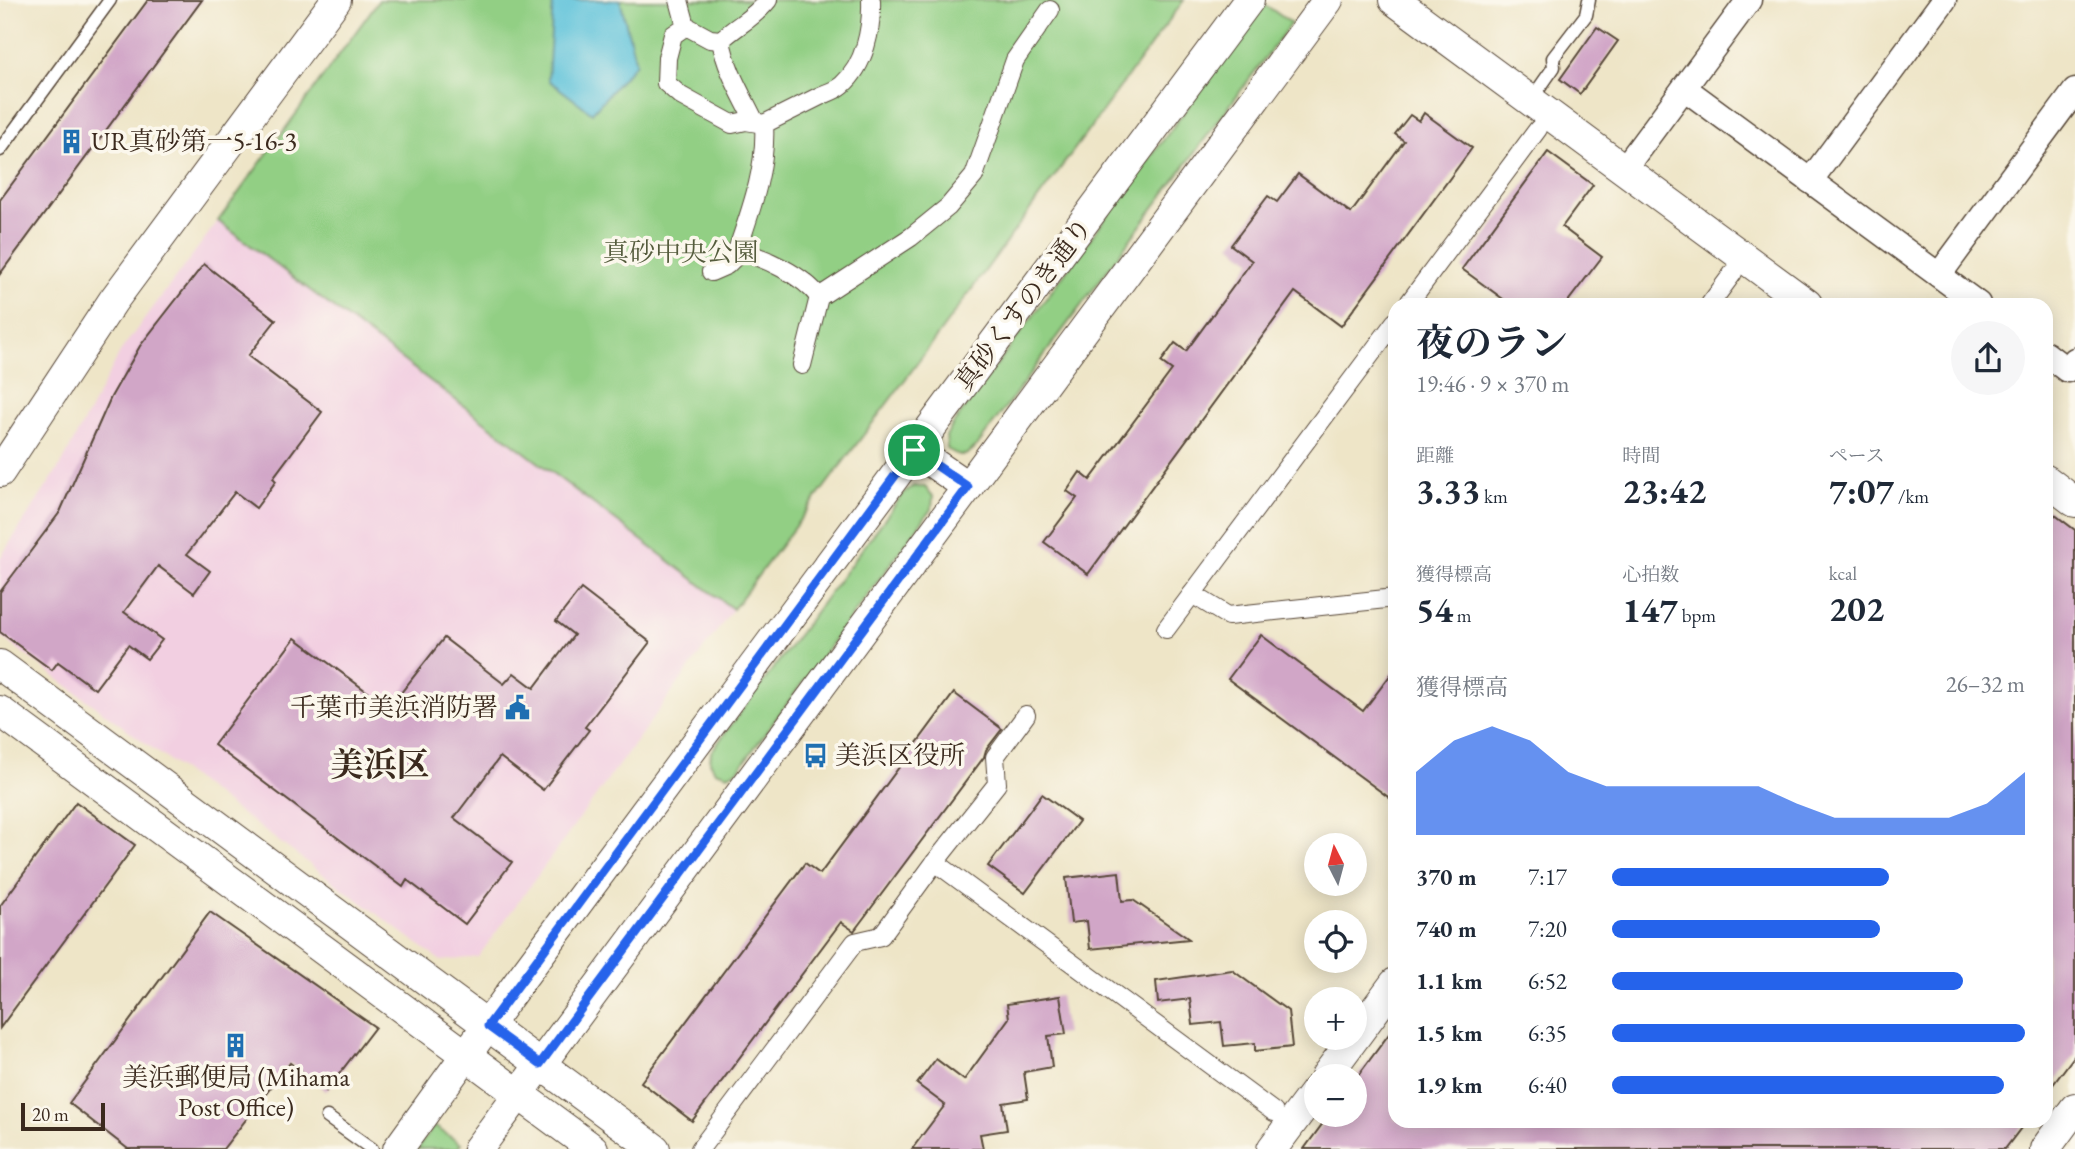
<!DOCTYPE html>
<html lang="ja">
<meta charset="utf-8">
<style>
:root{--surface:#fff;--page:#f6f6f7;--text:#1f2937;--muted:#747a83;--accent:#2563eb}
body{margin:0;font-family:"EB Garamond","Noto Serif JP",serif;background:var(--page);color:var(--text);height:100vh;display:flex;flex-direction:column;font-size:26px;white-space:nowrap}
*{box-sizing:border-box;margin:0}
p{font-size:23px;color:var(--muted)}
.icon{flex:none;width:38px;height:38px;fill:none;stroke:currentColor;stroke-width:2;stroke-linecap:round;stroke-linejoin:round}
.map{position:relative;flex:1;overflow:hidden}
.side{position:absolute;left:1388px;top:298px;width:665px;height:830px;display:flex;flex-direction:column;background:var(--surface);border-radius:21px;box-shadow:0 4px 18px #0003}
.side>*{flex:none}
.needle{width:46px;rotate:354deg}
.fabs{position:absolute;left:1304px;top:833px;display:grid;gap:14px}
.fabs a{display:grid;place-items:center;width:63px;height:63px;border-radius:50%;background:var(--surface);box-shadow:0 4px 18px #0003;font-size:35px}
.scale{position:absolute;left:21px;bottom:18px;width:84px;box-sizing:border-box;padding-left:7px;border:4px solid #3b2a1e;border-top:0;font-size:19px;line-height:24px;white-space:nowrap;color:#3b2a1e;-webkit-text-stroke:5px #fbf7ec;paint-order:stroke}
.pin{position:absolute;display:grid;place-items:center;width:60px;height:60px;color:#fff;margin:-30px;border:4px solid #fff;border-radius:50%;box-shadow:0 2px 7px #0007}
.round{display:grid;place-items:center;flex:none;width:74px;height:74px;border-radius:37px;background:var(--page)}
.headline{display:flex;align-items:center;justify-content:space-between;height:119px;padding:0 28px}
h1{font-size:38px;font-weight:700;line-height:52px}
.stats{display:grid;grid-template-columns:repeat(3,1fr);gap:10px;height:119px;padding:7px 28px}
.stats div{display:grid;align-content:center}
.stats b{font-size:35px;font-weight:700}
.stats small{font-size:19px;font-weight:400}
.stats p{font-size:19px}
.chart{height:196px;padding:14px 28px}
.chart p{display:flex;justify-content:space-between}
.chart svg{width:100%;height:126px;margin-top:7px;fill:var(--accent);opacity:.7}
ul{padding:0 28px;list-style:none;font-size:23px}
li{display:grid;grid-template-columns:112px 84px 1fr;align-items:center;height:52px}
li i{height:18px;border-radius:9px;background:var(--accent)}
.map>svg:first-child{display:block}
</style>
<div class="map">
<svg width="2075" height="1149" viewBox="0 0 2075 1149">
<rect width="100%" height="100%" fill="#fbf7ec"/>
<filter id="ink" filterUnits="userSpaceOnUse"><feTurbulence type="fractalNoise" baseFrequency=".0143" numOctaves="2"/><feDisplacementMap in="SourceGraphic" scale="14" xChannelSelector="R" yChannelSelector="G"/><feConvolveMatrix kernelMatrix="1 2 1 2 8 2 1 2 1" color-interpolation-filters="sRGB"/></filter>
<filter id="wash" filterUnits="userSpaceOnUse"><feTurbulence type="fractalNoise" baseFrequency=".00686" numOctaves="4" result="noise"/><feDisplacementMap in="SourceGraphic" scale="28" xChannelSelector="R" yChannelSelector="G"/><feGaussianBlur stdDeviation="1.57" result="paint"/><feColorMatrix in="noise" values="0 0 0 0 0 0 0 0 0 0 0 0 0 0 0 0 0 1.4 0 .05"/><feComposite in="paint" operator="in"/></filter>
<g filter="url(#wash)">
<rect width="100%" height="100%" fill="#eee5c7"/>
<polygon fill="#f2cfe1" points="218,221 733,609 478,957 441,961 0,636 0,558 62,463 122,349"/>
<g fill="#92cf84" stroke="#667c51" stroke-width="2">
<polygon points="379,0 1184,0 913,369 733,609 218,221"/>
<path d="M1264 4 1291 23 979 443C967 457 963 459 947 449L946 436 953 424Z"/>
<polygon points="913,486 925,487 933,496 932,508 738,770 728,775 715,771 710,762 711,752 904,493"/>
<polygon points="434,1126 461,1144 457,1149 417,1149"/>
</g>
<polygon fill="#5dc2da" stroke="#4c767c" stroke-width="2" points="553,0 620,0 636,63 592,113 548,80"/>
<g id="blocks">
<g fill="#d1a6c7">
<polygon points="148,0 202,0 0,274 0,200"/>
<polygon points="1597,27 1618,41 1580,94 1560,79"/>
<polygon points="1424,113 1472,148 1341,326 1295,292 1088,574 1044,542 1077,498 1067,491 1080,472 1090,480 1172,370 1161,362 1175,343 1186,351 1252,261 1231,245 1268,196 1277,202 1298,174 1351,213 1404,141 1395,134 1410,115 1419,121"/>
<polygon points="1548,152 1593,185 1562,227 1602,257 1566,304 1510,304 1462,269"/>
<polygon points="204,264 276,320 248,356 322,412 273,478 276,481 256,508 235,492 187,554 210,571 194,593 158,566 124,612 162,640 147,659 128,645 95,689 58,662 52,670 0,632 0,592 60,512 111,397 140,346"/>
<polygon points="2046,508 2075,530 2075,1055 2046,1094"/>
<polygon points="581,589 650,642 585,727 589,730 543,790 500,757 454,818 512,862 465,924 407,880 403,887 214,745 295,638 389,708 444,638 504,684 514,673 534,688 574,635 556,621"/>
<polygon points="1261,635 1363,711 1395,669 1395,802 1228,679"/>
<polygon points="954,693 1002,729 986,750 984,757 854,931 841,922 692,1121 641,1082 805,863 820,874"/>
<polygon points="1042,794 1079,821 1025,893 988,866"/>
<polygon points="76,802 135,845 0,1028 0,906"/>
<polygon points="1119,872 1122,901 1133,900 1189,939 1090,949 1087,921 1071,923 1066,878"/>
<polygon points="210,912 375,1027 326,1091 290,1063 223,1149 128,1149 69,1103"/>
<polygon points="1232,970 1288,1011 1292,1047 1255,1051 1255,1043 1224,1046 1221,1022 1193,1025 1190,999 1158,1003 1156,981"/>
<polygon points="1060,996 1066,1034 1048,1036 1052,1067 1024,1072 1028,1099 1003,1103 1007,1130 980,1134 983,1149 912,1149 945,1105 917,1084 936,1059 964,1080 1009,1018 1007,1004"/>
<polygon points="1395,1026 1395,1120 2027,1120 2005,1149 1304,1149 1329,1115 1354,1115 1354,1081"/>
</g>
</g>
</g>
<g filter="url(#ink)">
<use href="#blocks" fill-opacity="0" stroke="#564637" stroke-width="2"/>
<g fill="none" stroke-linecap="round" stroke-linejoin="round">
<defs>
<g id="service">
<polyline points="1531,100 1554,67 1553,58 1586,15 1589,0"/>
<polyline points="0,150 110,0"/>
<polyline points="327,1117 372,1149"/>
</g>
<g id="pedestrian">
<polyline points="679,0 686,26 673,35 667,58 666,83 681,96 732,124 746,121 764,124"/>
<path d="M686 26 710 39 721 40C737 25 753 19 768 0"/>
<path d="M721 40C726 70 742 95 755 122"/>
<path d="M737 250C763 257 803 275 819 297"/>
<path d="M711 272 727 265 735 257C749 215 767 170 764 124 782 115 800 106 818 97 826 93 835 91 842 85 865 65 872 29 871 0"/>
<polyline points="1408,304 1538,129"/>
<polyline points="1710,304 1733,273"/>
<polyline points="802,365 819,297 911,237 948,207 974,176 1015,60 1050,10"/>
<polyline points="1192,594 1228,616 1395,598"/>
<polyline points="1166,629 1395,322"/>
<polyline points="935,862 1274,1112"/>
<polyline points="700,1149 855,942 881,936 935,862 997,784 995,757 1026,715"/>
</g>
<g id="minor">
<polyline points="1684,88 1978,304"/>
<polyline points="1624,169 1749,0"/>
<polyline points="1810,181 1944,0"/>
<polyline points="1939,275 2075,91"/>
<polyline points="2046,354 2067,370 2075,360"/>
</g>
<g id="tertiary">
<polyline points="1394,0 1807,304"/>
<polyline points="914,450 968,487"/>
<polyline points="0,472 113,301 336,0"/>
<polyline points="2046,480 2075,502"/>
<polyline points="0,665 655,1149"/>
<polyline points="0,711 593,1149"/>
<polyline points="1326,1076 1395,983"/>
<polyline points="398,1149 524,975 1249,0"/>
<polyline points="478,1149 1328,0"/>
<polyline points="1272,1149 1316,1090"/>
<polyline points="2045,1149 2075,1108"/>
</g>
</defs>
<use href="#service" stroke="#564637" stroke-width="15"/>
<use href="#pedestrian" stroke="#564637" stroke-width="20"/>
<use href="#minor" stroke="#564637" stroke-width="27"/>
<use href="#tertiary" stroke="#564637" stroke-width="32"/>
<use href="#service" stroke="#fff" stroke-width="12"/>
<use href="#pedestrian" stroke="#fff" stroke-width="18"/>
<use href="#minor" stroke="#fff" stroke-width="24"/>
<use href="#tertiary" stroke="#fff" stroke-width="30"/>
</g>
</g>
<g fill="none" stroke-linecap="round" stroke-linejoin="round" filter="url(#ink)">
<defs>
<polygon id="route" points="914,450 968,487 540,1064 488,1026"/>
</defs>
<use href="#route" stroke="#fff" stroke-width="14"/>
<use href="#route" stroke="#2563eb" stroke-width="9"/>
</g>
<defs>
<symbol id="building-bare" viewBox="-9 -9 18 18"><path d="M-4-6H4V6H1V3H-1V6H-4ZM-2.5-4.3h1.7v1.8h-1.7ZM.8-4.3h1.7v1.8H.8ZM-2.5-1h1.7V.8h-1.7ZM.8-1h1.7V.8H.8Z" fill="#1f6fb2" stroke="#fbf7ec" stroke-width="2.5" paint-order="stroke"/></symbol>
<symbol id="civic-bare" viewBox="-9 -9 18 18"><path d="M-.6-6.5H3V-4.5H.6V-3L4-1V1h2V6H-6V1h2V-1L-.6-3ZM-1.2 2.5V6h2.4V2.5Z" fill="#1f6fb2" stroke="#fbf7ec" stroke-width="2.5" paint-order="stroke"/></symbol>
<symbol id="bus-bare" viewBox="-9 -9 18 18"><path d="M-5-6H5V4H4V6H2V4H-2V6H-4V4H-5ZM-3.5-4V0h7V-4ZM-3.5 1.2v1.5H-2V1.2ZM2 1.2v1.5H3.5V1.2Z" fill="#1f6fb2" stroke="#fbf7ec" stroke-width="2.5" paint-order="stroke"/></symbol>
</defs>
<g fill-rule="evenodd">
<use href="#building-bare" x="54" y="124" width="35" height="35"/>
<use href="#civic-bare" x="500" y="690" width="35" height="35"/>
<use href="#bus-bare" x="798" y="738" width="35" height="35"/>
<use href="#building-bare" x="218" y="1028" width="35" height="35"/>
</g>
<g text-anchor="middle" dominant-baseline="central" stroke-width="7" stroke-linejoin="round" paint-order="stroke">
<g font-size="26" fill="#3b2a1e" stroke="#fbf7ec" text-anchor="start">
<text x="91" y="141">UR真砂第一5-16-3</text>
<text x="498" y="707" text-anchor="end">千葉市美浜消防署</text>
<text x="835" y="755">美浜区役所</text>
<text x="236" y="1077" text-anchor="middle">美浜郵便局 (Mihama<tspan x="236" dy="30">Post Office)</tspan></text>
</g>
<g font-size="26" fill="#555c3d" stroke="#fbf7ec">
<text x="681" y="252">真砂中央公園</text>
</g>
<g font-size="26" fill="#3b2a1e" stroke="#fbf7ec">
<text transform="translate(1023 304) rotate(-53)">真砂くすのき通り</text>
</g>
<g font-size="33" font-weight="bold" fill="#3b2a1e" stroke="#fbf7ec">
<text x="380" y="764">美浜区</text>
</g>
</g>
</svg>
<div class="fabs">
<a><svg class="needle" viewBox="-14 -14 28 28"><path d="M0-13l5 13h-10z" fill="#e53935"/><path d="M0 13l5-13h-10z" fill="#747a83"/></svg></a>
<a><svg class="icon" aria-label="locate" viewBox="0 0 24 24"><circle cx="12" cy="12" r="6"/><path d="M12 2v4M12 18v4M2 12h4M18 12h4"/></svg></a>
<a>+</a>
<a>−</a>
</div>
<div class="scale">20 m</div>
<div class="pin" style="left:914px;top:450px;background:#1e9e55"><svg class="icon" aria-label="arrive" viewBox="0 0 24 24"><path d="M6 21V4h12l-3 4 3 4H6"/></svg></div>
<section class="side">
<div class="headline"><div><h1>夜のラン</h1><p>19:46 · 9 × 370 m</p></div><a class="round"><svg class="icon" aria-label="share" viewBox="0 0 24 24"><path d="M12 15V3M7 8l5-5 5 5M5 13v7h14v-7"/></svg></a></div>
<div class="stats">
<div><p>距離</p><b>3.33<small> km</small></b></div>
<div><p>時間</p><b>23:42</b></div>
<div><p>ペース</p><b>7:07<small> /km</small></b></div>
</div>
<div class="stats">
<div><p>獲得標高</p><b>54<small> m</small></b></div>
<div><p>心拍数</p><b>147<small> bpm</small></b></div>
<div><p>kcal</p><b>202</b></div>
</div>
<div class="chart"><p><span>獲得標高</span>26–32 m</p>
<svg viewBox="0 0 160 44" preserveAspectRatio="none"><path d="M0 44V22L10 11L20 6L30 11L40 22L50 27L60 27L70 27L80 27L90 27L100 33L110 38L120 38L130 38L140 38L150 33L160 22V44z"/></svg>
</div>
<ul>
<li><b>370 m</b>7:17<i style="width:67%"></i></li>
<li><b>740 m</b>7:20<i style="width:65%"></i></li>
<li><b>1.1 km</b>6:52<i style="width:85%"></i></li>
<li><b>1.5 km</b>6:35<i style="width:100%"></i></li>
<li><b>1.9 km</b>6:40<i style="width:95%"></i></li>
</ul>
</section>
</div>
